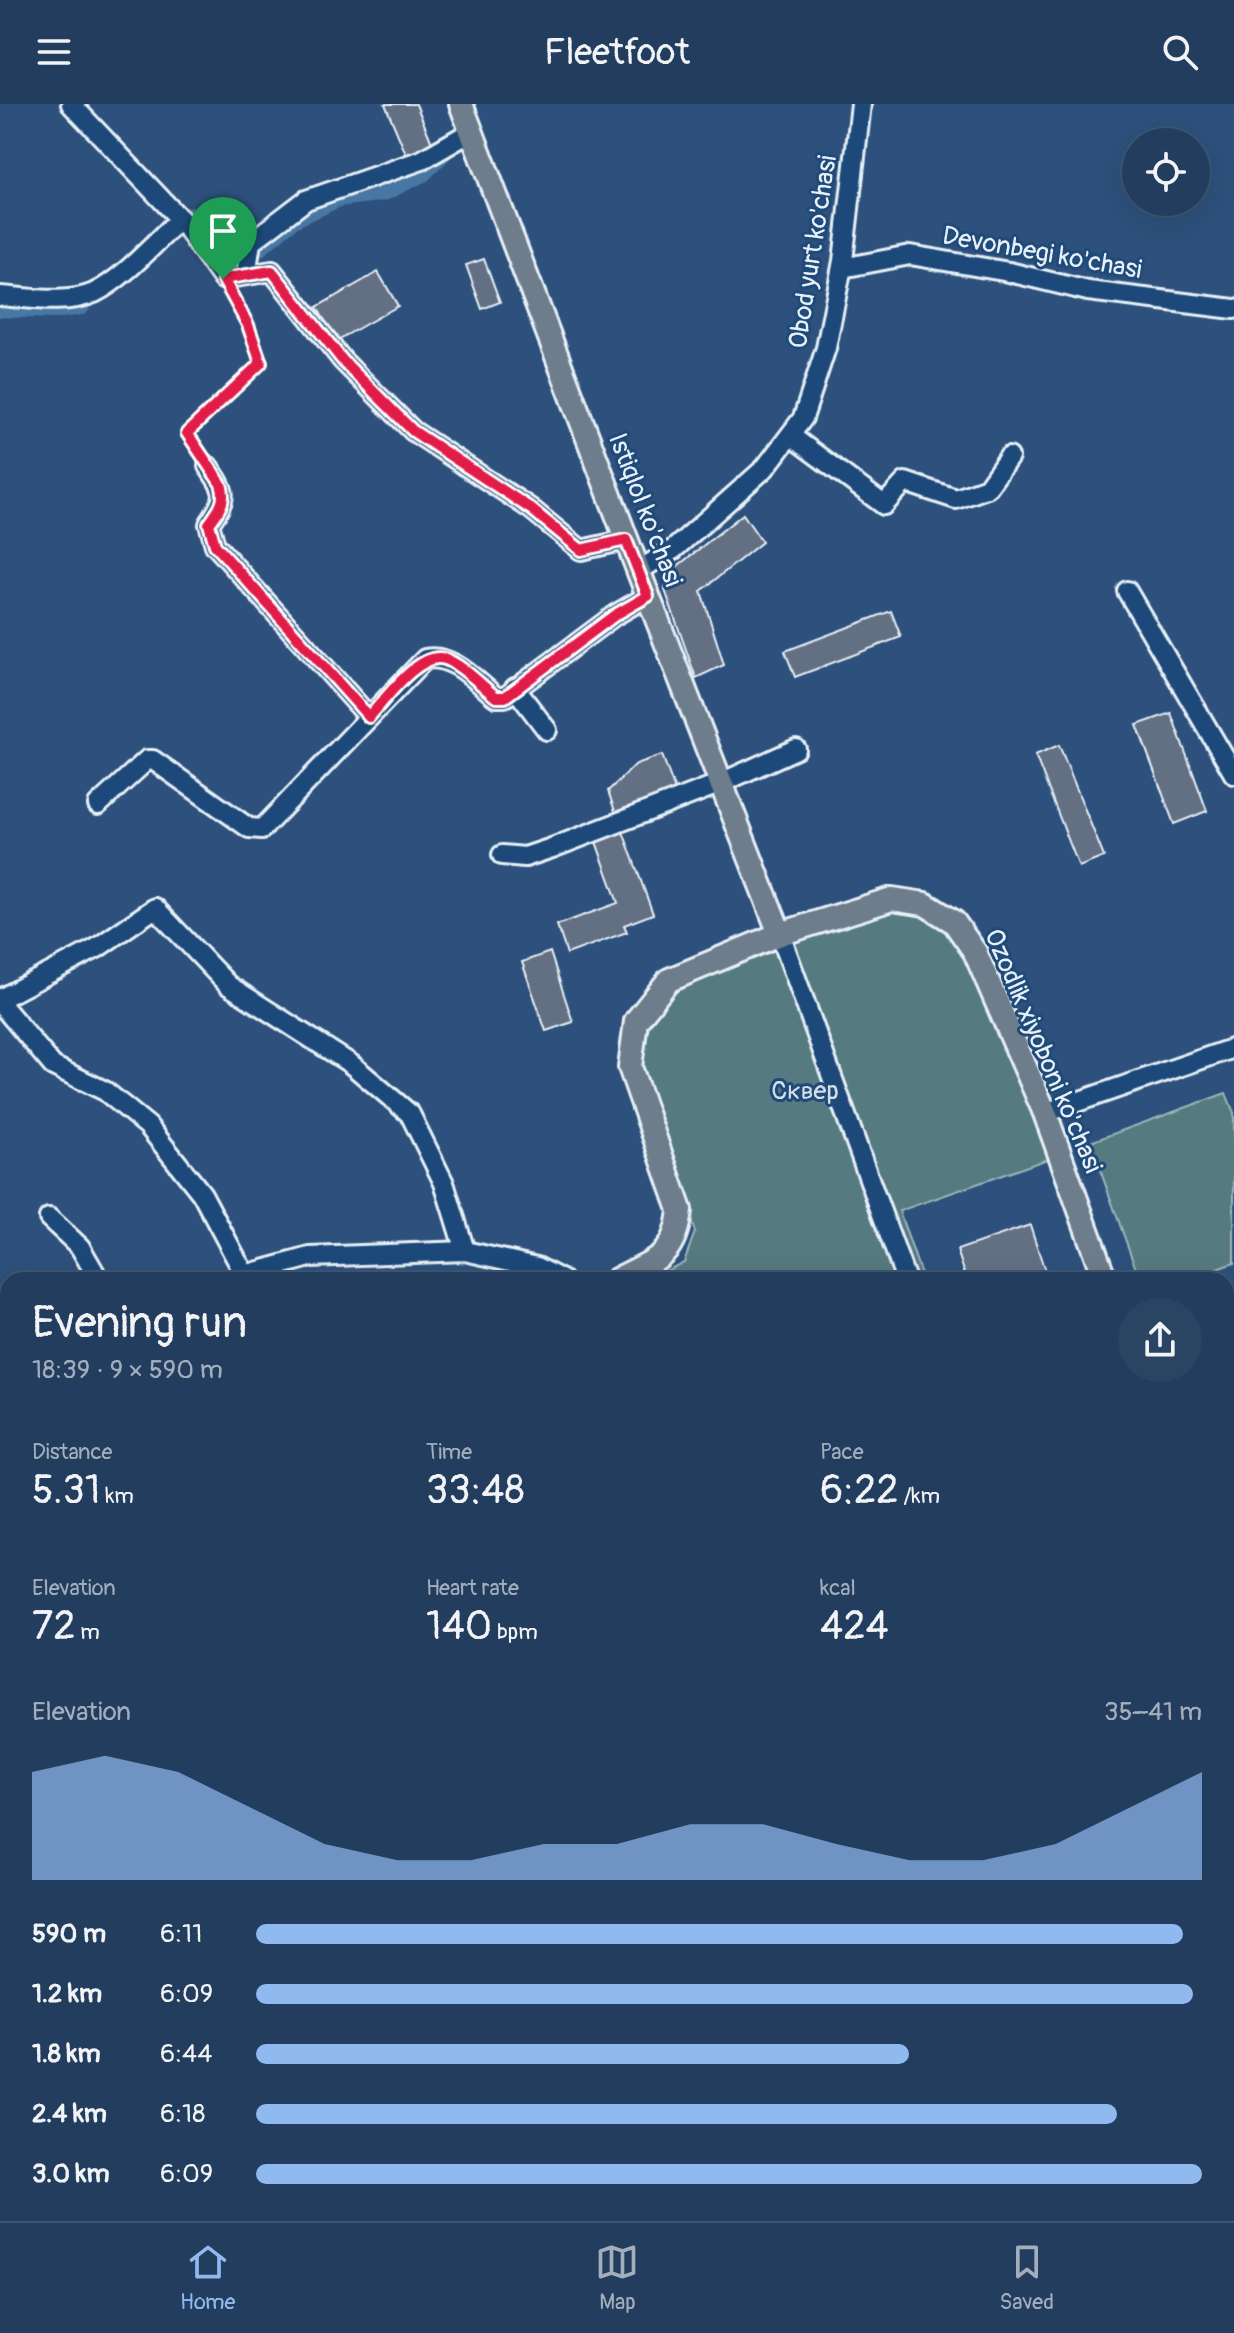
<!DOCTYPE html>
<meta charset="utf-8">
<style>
:root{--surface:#223d5d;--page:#2a4463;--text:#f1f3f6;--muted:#a2aebc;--line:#3f5672;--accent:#90b9f0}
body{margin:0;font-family:Pangolin,sans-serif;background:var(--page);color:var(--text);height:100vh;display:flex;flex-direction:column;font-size:30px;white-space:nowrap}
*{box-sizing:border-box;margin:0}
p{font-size:26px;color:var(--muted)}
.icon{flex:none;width:44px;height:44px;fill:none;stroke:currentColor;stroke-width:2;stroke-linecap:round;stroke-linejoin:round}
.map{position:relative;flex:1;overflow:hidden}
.details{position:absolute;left:0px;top:1168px;width:1234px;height:950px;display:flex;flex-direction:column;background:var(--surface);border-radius:24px 24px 0 0;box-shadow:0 8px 32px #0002,0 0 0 2px var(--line)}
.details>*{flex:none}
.tools{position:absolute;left:1122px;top:24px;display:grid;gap:16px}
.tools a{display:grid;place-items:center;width:88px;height:88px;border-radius:50%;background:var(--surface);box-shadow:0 8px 32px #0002,0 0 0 2px var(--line);font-size:40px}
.pin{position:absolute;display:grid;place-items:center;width:68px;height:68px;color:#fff;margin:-82px -34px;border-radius:50% 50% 50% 0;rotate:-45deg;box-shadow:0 0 8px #0007}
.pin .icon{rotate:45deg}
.round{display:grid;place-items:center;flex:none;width:84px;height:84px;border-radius:42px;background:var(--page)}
.head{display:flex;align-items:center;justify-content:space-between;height:136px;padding:0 32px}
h1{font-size:44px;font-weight:600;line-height:60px}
.figures{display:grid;grid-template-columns:repeat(3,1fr);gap:12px;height:136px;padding:8px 32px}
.figures div{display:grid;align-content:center}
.figures b{font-size:40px;font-weight:600}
.figures small{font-size:22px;font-weight:400}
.figures p{font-size:22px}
.chart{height:224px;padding:16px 32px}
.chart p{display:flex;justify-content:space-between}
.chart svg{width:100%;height:144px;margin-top:8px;fill:var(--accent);opacity:.7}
ul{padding:0 32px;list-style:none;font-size:26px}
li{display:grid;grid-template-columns:128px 96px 1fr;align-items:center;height:60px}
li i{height:20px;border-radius:10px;background:var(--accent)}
header{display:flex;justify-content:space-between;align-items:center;height:104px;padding:0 32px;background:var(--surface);font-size:36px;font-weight:600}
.dock{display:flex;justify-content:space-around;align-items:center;height:112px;border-top:2px solid var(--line);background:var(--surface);font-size:22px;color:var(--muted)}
.dock a{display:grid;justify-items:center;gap:4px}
.dock .active{color:var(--accent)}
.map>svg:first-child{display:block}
</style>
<header><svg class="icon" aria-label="menu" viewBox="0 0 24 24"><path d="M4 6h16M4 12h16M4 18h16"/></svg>Fleetfoot<svg class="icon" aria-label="search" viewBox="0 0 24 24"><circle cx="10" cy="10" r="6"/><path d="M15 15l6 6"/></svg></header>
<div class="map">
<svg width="1234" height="2117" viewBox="0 0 1234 2117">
<rect width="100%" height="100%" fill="#2d517c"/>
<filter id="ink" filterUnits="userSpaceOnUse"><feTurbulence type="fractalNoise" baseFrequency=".0125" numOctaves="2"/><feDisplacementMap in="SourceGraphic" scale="16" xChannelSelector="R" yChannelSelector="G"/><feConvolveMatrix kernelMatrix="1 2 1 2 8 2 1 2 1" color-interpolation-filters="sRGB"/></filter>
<g filter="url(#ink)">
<g fill="#557a80" stroke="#9eb6bc" stroke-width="2">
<polygon points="890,801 934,810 973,854 1048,1055 899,1107 923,1176 648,1176 684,1158 695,1128 637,969 654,902 701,860"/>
<polygon points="1226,989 1234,1009 1234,1159 1185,1176 1140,1176 1090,1038"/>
<polygon points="1234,1241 1234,2117 912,2117 910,2110 1226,2110 1226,1243"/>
</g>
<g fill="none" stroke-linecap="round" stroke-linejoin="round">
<g stroke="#4877a4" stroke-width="18">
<polyline points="191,112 219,147 234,151"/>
<polyline points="256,146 293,115 338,94 384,88 423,69 446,46"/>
<polyline points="0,204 53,206 81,202"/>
</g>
</g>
<g fill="#646f84" stroke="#e8f1f8" stroke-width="2">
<polygon points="385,0 416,0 434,44 408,55"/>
<polygon points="484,155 500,198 482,205 466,161"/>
<polygon points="378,168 398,202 336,237 317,203"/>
<polygon points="743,410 762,438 701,487 724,561 696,574 665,486 670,468"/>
<polygon points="891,507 901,533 795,573 785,547"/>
<polygon points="1171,609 1207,707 1174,720 1137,621"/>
<polygon points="1059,641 1104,753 1079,763 1035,651"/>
<polygon points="662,651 676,689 616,710 608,687 636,660"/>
<polygon points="621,722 653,810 624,821 627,828 567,850 557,821 618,799 594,732"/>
<polygon points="550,848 573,918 546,927 522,858"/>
<polygon points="1030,1121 1048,1176 967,1176 957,1146"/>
<polygon points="791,2110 833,2110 835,2117 794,2117"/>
</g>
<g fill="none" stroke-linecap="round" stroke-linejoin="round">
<defs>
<g id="minor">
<polyline points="71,0 180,115 223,175 272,167 343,257 413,327 531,405 581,446 626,436"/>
<polyline points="842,164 910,151 1009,168 1088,187 1234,205"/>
<polyline points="246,171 251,138 306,96 422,56 472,27"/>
<path d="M0 192C29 194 66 201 94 189 122 176 157 137 180 115"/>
<polyline points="791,332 884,401 905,378 956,395 987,384 1009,353"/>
<path d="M208 362C227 389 228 392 209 420L215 441 369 613"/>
<polyline points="638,467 674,445 765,364 803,314 826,244 843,157 861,0"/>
<polyline points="1127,487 1234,670"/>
<polyline points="515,584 547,626"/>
<path d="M98 701 147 656H153L249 724 262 725 425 555C452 549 476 577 496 593H505L615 511 648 492"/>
<polyline points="502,751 525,753 552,744 721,679 796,645"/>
<polyline points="780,830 906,1176"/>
<polyline points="0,895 97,844 155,804 228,881 351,960 410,1010 444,1079 465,1147"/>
<polyline points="0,899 53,962 105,987 148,1022 202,1090 245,1171"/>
<polyline points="1045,1009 1234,944"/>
<polyline points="49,1114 80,1143 99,1176"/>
<polyline points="239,1176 245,1171 310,1153 465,1147 537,1163 562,1176"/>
<polyline points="0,1286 8,1283"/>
<polyline points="1226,1308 1234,1305"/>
<polyline points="1226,1562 1234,1585"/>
<polyline points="0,1667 8,1678"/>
<polyline points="1226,1846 1234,1843"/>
<polyline points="0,1928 8,1926"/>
<polyline points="1226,2046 1234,2072"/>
<polyline points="0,2102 7,2117 79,2110"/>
<polyline points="120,2110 175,2117"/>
<polyline points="233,2110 235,2117"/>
<polyline points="481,2110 487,2117"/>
<polyline points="746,2110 748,2117"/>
<polyline points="192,2117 217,2110"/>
<polyline points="547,2117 547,2110"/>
</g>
<g id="major">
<polyline points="461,0 648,492 780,830"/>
<path d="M616 1176C655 1155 675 1154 680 1106L630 963 636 917 669 876 780 830 892 795 925 800 954 818 975 848 1045 1009 1105 1176"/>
<polyline points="1226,1206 1234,1203"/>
<polyline points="0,1622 8,1619"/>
<polyline points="894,2110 897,2117"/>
</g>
</defs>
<use href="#minor" stroke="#e8f1f8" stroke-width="24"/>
<use href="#major" stroke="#e8f1f8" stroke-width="28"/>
<polyline stroke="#e8f1f8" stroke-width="3" stroke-dasharray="8 6" stroke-linecap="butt" points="199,348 187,329 261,259 248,221 233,192"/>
<use href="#minor" stroke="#1f4a7a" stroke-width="18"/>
<use href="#major" stroke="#6d7d8c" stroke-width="22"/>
</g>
</g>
<g fill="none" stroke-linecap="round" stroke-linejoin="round" filter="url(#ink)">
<defs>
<path id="route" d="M272 167 343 257 413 327 531 405 581 446 626 436 648 492 615 511 505 593H496C483 583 461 560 445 555 420 546 385 596 369 613L215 441 209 420C219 406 227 397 221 380L187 329 261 259 248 221 223 175Z"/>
</defs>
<use href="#route" stroke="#fff" stroke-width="16"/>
<use href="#route" stroke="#e11d48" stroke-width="10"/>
</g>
<g text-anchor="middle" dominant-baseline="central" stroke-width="6" stroke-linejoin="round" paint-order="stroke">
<g font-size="26" fill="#e8f1f8" stroke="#1f4a7a">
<text transform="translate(813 148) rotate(-81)">Obod yurt ko'chasi</text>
<text transform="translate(1042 149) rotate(10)">Devonbegi ko'chasi</text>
<text transform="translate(645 406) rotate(69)">Istiqlol ko'chasi</text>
<text transform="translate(1043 947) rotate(67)">Ozodlik xiyoboni ko'chasi</text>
</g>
<g font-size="26" fill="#d2dfe6" stroke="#1f4a7a">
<text x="805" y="987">Сквер</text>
</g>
</g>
</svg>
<div class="tools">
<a><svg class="icon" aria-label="locate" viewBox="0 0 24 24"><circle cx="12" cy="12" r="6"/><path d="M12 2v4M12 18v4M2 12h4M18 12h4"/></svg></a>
</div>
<div class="pin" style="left:223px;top:175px;background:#1e9e55"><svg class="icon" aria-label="arrive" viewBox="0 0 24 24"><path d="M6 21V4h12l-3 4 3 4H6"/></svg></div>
<section class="details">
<div class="head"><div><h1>Evening run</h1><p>18:39 · 9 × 590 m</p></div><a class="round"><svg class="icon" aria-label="share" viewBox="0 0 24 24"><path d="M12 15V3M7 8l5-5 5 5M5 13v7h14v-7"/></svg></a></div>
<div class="figures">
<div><p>Distance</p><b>5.31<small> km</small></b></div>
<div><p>Time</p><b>33:48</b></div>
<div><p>Pace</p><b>6:22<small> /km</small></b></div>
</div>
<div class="figures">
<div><p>Elevation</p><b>72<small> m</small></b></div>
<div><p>Heart rate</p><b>140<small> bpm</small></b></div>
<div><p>kcal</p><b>424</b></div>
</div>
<div class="chart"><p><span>Elevation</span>35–41 m</p>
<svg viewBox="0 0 160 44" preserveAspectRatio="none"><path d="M0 44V11L10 6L20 11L30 22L40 33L50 38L60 38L70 33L80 33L90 27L100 27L110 33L120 38L130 38L140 33L150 22L160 11V44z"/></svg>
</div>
<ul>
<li><b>590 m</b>6:11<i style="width:98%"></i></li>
<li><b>1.2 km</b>6:09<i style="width:99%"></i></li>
<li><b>1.8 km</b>6:44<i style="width:69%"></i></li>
<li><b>2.4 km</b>6:18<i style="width:91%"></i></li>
<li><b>3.0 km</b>6:09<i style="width:100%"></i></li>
</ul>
</section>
</div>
<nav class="dock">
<a class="active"><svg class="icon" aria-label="home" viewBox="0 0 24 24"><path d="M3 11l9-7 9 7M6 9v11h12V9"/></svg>Home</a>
<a><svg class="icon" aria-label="map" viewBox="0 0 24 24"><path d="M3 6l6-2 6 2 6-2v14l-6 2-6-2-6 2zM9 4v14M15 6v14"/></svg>Map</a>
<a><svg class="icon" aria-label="saved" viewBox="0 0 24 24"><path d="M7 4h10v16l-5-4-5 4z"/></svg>Saved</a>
</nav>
